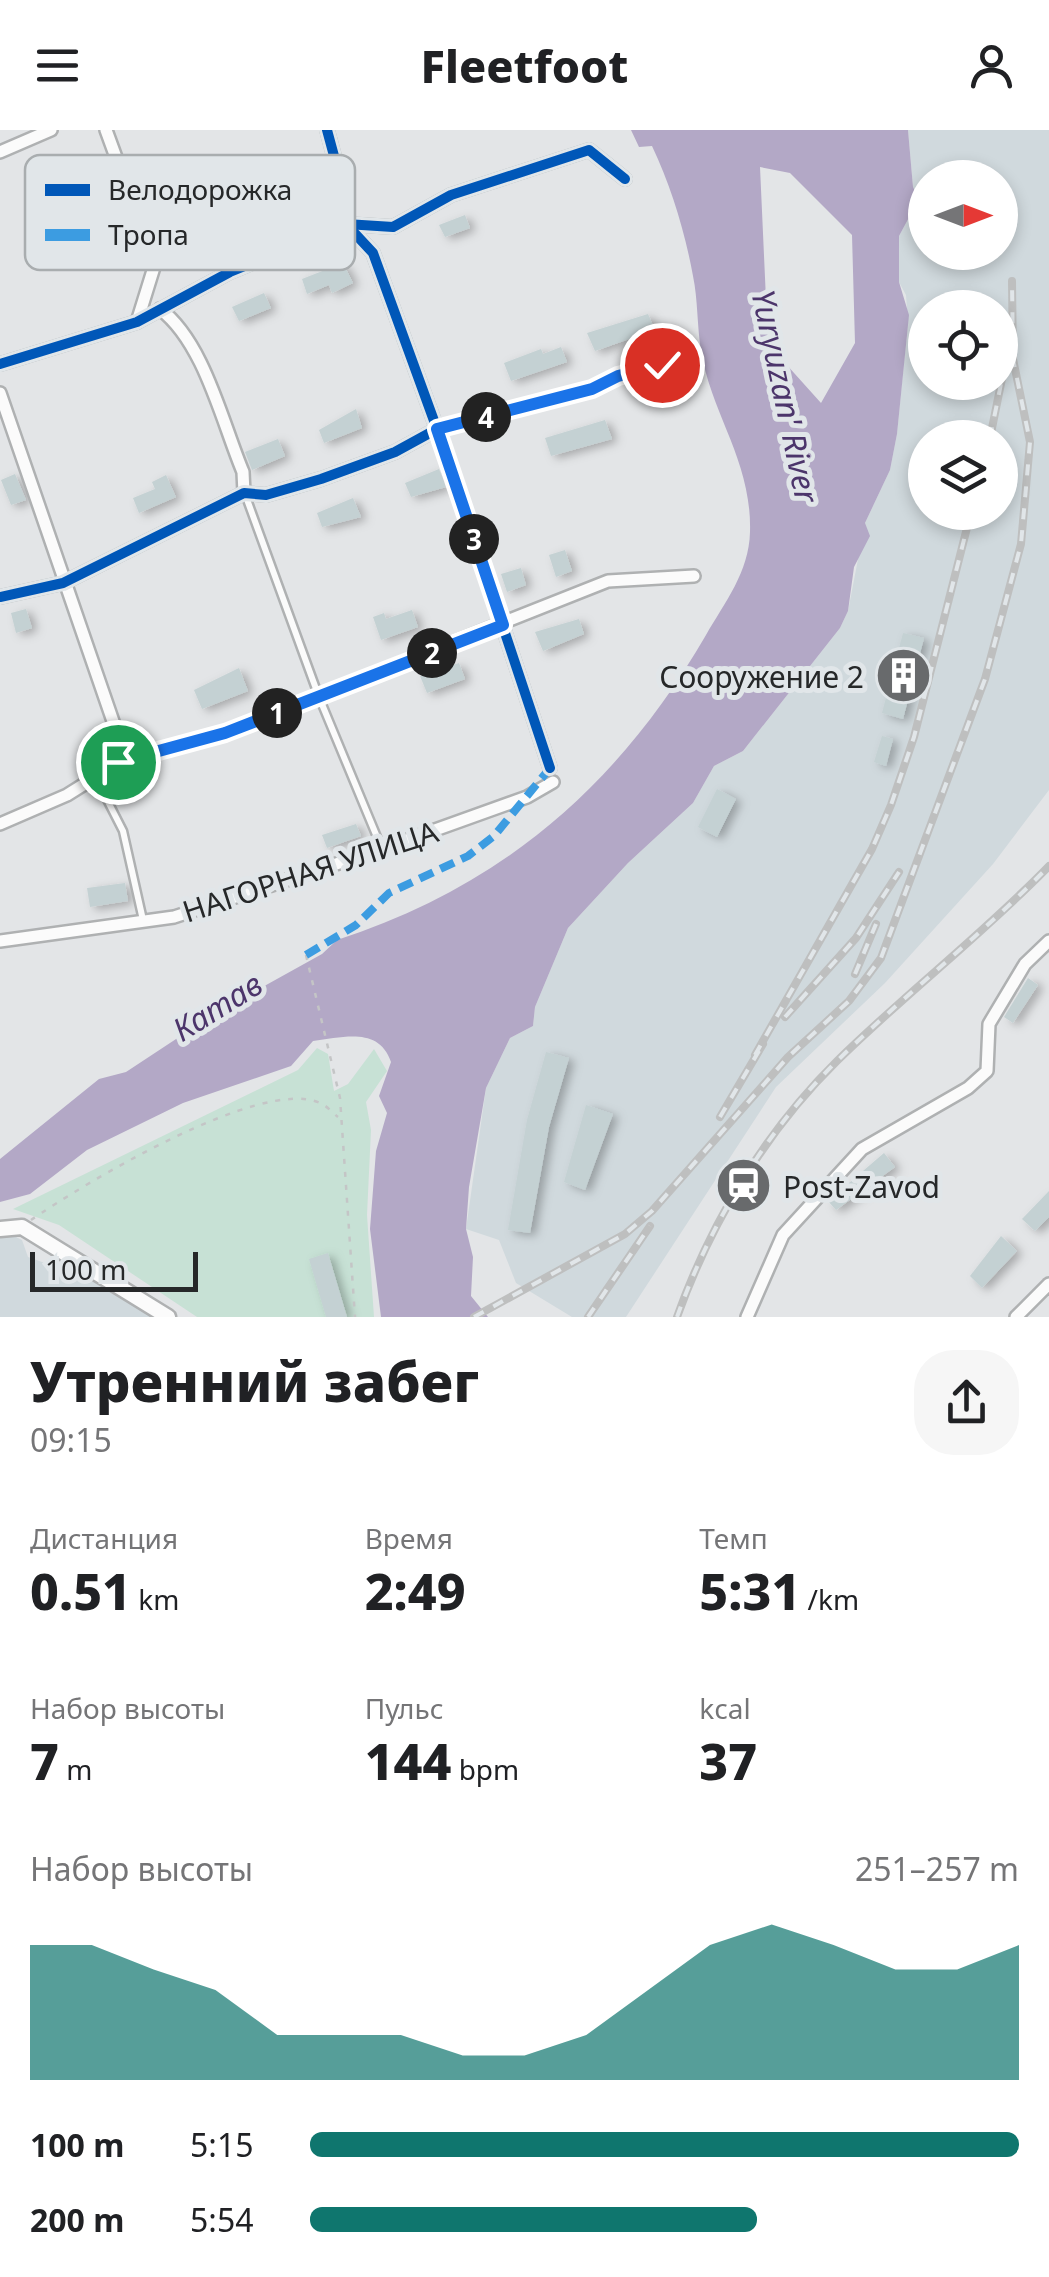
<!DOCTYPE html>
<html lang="ru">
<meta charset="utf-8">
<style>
:root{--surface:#fff;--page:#f6f6f6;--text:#202124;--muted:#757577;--accent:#0f766e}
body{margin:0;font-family:"Noto Sans",sans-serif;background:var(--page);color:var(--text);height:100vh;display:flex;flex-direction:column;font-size:38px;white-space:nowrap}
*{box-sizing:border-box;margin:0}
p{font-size:32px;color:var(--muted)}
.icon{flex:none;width:55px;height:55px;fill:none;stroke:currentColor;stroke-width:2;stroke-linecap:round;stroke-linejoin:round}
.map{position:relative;height:1187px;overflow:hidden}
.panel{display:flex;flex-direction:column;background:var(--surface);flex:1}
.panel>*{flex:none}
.needle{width:65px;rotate:90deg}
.buttons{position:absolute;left:908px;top:30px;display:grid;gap:20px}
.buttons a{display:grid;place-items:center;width:110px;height:110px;border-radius:50%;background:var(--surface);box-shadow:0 5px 15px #0003;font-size:50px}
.scale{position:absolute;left:30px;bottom:25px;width:168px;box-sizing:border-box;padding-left:10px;border:5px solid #262829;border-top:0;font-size:28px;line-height:35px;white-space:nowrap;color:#262829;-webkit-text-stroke:8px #e1e6e9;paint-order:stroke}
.pin{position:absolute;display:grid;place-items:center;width:85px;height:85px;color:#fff;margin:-42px;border:5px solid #fff;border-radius:50%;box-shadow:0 2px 10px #0007}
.km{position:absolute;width:50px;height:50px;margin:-25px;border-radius:50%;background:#222;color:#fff;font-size:28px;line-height:50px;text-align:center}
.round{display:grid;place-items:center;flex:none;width:105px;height:105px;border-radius:40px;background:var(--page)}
.headline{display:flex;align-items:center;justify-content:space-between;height:170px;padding:0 30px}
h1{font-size:55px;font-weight:800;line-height:75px}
.figures{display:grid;grid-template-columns:repeat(3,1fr);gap:15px;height:170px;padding:10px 30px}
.figures div{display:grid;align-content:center}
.figures b{font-size:50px;font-weight:800}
.figures small{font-size:28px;font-weight:400}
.figures p{font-size:28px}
.chart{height:280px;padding:20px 30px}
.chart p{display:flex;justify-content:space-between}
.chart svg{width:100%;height:180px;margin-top:10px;fill:var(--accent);opacity:.7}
ul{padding:0 30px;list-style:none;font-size:32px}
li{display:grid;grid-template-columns:160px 120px 1fr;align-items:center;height:75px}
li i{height:25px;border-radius:12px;background:var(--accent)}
header{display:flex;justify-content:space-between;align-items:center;height:130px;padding:0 30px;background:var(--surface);font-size:45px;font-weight:800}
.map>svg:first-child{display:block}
</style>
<header><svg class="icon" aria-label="menu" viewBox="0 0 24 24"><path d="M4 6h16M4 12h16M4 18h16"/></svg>Fleetfoot<svg class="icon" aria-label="person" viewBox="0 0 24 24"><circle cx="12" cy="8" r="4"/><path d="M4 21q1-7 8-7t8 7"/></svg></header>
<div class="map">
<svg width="1049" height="1187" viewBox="0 0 1049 1187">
<defs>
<filter id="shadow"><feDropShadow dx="5.5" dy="3" stdDeviation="5" flood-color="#0004"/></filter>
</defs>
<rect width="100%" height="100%" fill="#e3e5e7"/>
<g fill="#d0d9dd" fill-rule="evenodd">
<path d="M908 0H1049V660L993 734 885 853 776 957 626 1187H572L516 1153 499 1110 466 1099 486 958 510 908 533 896 535 877 568 798 628 733 693 673 714 636 743 621 840 498 848 481 865 393 890 340 897 304 908 193 906 165 899 152V106L919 69 913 57ZM925 48H1000V122H925ZM925 178H1000V252H925ZM925 308H1000V382H925Z"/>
<polygon points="12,1105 22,1110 28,1127 118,1159 154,1187 0,1187 0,1106"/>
</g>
<polygon fill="#c7e1d5" points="317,918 328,924 334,961 348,954 374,919 387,941 366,972 371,1000 367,1085 374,1187 197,1187 59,1095 13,1079 298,940"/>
<path fill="#b3a8c6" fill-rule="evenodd" d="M631 0H908L913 57 919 69 899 106V152L909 185 897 304 890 340 865 393 870 406 854 437 848 481 840 498 743 621 714 636 693 673 628 733 568 798 535 877 533 896 510 908 486 958 469 1057 466 1099 473 1127 471 1166 488 1187H381L370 1099 376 1021 387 983 379 966 391 932C379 897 345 907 313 911L291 936 183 973 87 1020 30 1064 0 1072V1029L99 949 126 942 214 884 322 824 337 810C503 756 619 655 706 505 725 472 749 442 750 402 752 331 712 286 701 221 697 196 698 170 693 146 685 102 671 56 652 16L639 17ZM760 37 790 43 852 105 855 213 821 273 768 214Z"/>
<g fill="#c4d1d3" filter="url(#shadow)">
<polygon points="465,85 470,98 445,107 439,95"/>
<polygon points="343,133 353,153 332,163 329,155 307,164 302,149"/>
<polygon points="264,163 271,178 239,191 232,177"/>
<polygon points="648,184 655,200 595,221 587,203"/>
<polygon points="561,217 567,232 511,251 504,233 541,219 543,224"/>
<polygon points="356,279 362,298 324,313 319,300"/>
<polygon points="605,290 612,309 551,326 545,308"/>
<polygon points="278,309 285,326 252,340 245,322"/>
<polygon points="439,339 446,357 411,367 405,353"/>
<polygon points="15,344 26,370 11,375 1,350"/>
<polygon points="166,345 176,367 139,383 133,368 155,359 152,352"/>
<polygon points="353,368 361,387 322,397 317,383"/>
<polygon points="565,420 572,441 556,447 549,425"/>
<polygon points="521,438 526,455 507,462 501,444"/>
<polygon points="26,479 32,498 16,503 11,483"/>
<polygon points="412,480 418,497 381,510 373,487 384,483 386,489"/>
<polygon points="579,489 584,504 543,521 535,502"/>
<polygon points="903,503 924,508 903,589 882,583"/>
<polygon points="459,533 465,549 427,563 420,546"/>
<polygon points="239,538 248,561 202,579 194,560"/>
<polygon points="882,606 893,609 886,636 874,632"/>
<polygon points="717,659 736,669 717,707 698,697"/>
<polygon points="356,694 361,706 327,718 322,705"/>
<polygon points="125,753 128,771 90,777 87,758"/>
<polygon points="1028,848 1038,855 1013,893 1004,887"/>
<polygon points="546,922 569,928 549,997 530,1103 508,1100 527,990"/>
<polygon points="586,975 613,984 585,1060 564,1052"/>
<polygon points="884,1023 895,1037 836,1080 828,1071"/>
<polygon points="1049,1061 1049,1087 1035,1101 1022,1089"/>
<polygon points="1001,1106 1017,1121 982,1158 970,1146"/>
<polygon points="328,1123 347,1187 326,1187 309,1129"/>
</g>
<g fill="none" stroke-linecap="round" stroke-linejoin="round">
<defs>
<g id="service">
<polyline points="245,364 319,567 382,719"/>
<polyline points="97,650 123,701 143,790"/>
</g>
<g id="minor">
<polyline points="106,0 155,134 137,192"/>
<polyline points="327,0 347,74 346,94 373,123 437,299 550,638"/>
<polyline points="0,22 51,0"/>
<path d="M160 179C204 212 222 292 243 342L244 363"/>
<polyline points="0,234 137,192 230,142 346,94 393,97 451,65 589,20 625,49"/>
<polyline points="0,263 116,600 118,633 67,665 0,694"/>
<polyline points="0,467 63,453 244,363 266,365 321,349 395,322 437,299 592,259 618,246 661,235"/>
<polyline points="118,633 225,603 608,451 694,446"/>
<polyline points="0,811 174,787 382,719 527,667 553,652"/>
<polyline points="747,1187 783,1105 862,1019 968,958 987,941 989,894 1025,834 1049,811"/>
<polyline points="1016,1187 1049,1154"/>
</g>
<polyline id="tertiary" points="0,1099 22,1097 168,1187"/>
</defs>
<use href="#service" stroke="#afb1b2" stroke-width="11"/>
<use href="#minor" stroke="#afb1b2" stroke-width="16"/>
<use href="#tertiary" stroke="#afb1b2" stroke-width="19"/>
<g stroke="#c4c5c6" stroke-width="2.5" stroke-dasharray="5 8" stroke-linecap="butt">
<polyline points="306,825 340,968 355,1187"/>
<path d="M31 1090C82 1055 261 946 320 973 326 975 333 983 338 987"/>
</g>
<use href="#service" stroke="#fbfbfb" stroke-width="6"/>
<use href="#minor" stroke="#fbfbfb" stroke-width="11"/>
<use href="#tertiary" stroke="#fbfbfb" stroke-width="14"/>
<defs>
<g id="rail">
<polyline points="990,308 1007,224"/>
<polyline points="855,844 876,794"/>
<polyline points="785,887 856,808 899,742"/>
<polyline points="755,925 872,719 891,675 914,607 971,382"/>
<polyline points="720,987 763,914"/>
<polyline points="474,1187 625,1104 652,1081 788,927 849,871 881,828 985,549 1021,414 1030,312 1013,229 1012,151"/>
<polyline points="588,1187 650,1096"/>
<path d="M677 1187C711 1092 765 1002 837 931 905 864 982 805 1049 736"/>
</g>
</defs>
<use href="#rail" stroke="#bebfbf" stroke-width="8"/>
<use href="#rail" stroke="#e1e6e9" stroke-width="4" stroke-dasharray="11" stroke-linecap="butt"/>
<polyline stroke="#3c9ce1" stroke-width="8" stroke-dasharray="15 8" stroke-linecap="butt" points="306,825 356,795 389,763 468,726 494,706 550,638"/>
<defs>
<g id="cycleway">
<polyline points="327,0 347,74 346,94 373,123 437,299 550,638"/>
<polyline points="0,234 137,192 230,142 346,94 393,97 451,65 589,20 625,49"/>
<polyline points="0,467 63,453 244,363 266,365 321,349 395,322 437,299 592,259 618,246 661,235"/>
</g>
</defs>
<use href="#cycleway" stroke="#e1e6e9" stroke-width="16"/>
<use href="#cycleway" stroke="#0057b8" stroke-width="10"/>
</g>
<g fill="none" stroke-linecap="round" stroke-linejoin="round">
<defs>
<polyline id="route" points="118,632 225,603 503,495 437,299 592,259 618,246 662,235"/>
</defs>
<use href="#route" stroke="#fff" stroke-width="20"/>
<use href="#route" stroke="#1a73e8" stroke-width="12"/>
</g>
<defs>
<symbol id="building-disc" viewBox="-11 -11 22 22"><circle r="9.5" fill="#686a6c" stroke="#e1e6e9"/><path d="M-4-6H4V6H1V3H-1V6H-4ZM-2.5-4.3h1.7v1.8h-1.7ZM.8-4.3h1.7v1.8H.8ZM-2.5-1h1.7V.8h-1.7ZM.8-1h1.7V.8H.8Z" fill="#fff"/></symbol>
<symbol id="station-disc" viewBox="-11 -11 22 22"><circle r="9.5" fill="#686a6c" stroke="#e1e6e9"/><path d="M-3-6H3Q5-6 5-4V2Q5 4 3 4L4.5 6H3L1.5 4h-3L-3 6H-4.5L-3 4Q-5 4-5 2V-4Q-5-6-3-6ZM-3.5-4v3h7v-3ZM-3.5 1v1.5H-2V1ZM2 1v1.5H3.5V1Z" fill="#fff"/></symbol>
</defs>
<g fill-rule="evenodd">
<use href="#building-disc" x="872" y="514" width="63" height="63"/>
<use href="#station-disc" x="712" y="1024" width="63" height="63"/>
</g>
<g text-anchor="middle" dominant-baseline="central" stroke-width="10" stroke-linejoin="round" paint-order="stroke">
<g font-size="30" fill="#262829" stroke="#e1e6e9" text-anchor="end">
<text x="864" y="546">Сооружение 2</text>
<text x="783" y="1056" text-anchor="start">Post-Zavod</text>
</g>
<g font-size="30" fill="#262829" stroke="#e1e6e9">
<text transform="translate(310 741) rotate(-18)">НАГОРНАЯ УЛИЦА</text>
</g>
<g font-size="32" font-style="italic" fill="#4c356b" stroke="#e1e6e9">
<text transform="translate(786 266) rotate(78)">Yuryuzan' River</text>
<text transform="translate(217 876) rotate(-32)">Катав</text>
</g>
</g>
<rect x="25" y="25" width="330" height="115" rx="15" fill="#e1e6e9" stroke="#a9adaf" stroke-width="2.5"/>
<rect x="45" y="54" width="45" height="12" fill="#0057b8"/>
<rect x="45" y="99" width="45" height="12" fill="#3c9ce1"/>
<g font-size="28" fill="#262829">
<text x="108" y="70">Велодорожка</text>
<text x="108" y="115">Тропа</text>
</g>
</svg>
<div class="buttons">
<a><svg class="needle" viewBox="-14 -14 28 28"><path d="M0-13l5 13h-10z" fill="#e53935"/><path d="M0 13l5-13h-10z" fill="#757577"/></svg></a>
<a><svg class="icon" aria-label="locate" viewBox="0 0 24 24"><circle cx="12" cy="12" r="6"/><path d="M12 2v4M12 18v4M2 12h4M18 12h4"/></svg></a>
<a><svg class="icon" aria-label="layers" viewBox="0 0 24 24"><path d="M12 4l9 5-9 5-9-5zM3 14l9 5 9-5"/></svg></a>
</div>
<div class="scale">100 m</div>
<div class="pin" style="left:118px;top:632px;background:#1e9e55"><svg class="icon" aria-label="arrive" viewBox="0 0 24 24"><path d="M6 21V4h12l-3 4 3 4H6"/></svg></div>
<div class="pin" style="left:662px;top:235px;background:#d93025"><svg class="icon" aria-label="check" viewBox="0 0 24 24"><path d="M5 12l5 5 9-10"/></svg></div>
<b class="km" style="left:277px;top:583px">1</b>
<b class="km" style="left:432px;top:523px">2</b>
<b class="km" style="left:474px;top:409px">3</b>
<b class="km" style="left:486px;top:287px">4</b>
</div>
<section class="panel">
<div class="headline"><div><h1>Утренний забег</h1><p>09:15</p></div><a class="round"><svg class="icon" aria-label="share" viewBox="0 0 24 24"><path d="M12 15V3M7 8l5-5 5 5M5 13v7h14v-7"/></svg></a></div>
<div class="figures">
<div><p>Дистанция</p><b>0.51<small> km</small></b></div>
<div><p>Время</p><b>2:49</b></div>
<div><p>Темп</p><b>5:31<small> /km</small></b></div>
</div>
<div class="figures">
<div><p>Набор высоты</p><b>7<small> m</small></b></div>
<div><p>Пульс</p><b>144<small> bpm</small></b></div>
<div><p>kcal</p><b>37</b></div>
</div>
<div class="chart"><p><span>Набор высоты</span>251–257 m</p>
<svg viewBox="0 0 160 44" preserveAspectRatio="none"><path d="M0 44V11L10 11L20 17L30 22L40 33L50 33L60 33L70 38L80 38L90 33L100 22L110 11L120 6L130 11L140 17L150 17L160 11V44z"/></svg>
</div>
<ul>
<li><b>100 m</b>5:15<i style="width:100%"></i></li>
<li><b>200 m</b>5:54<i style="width:63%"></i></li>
</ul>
</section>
